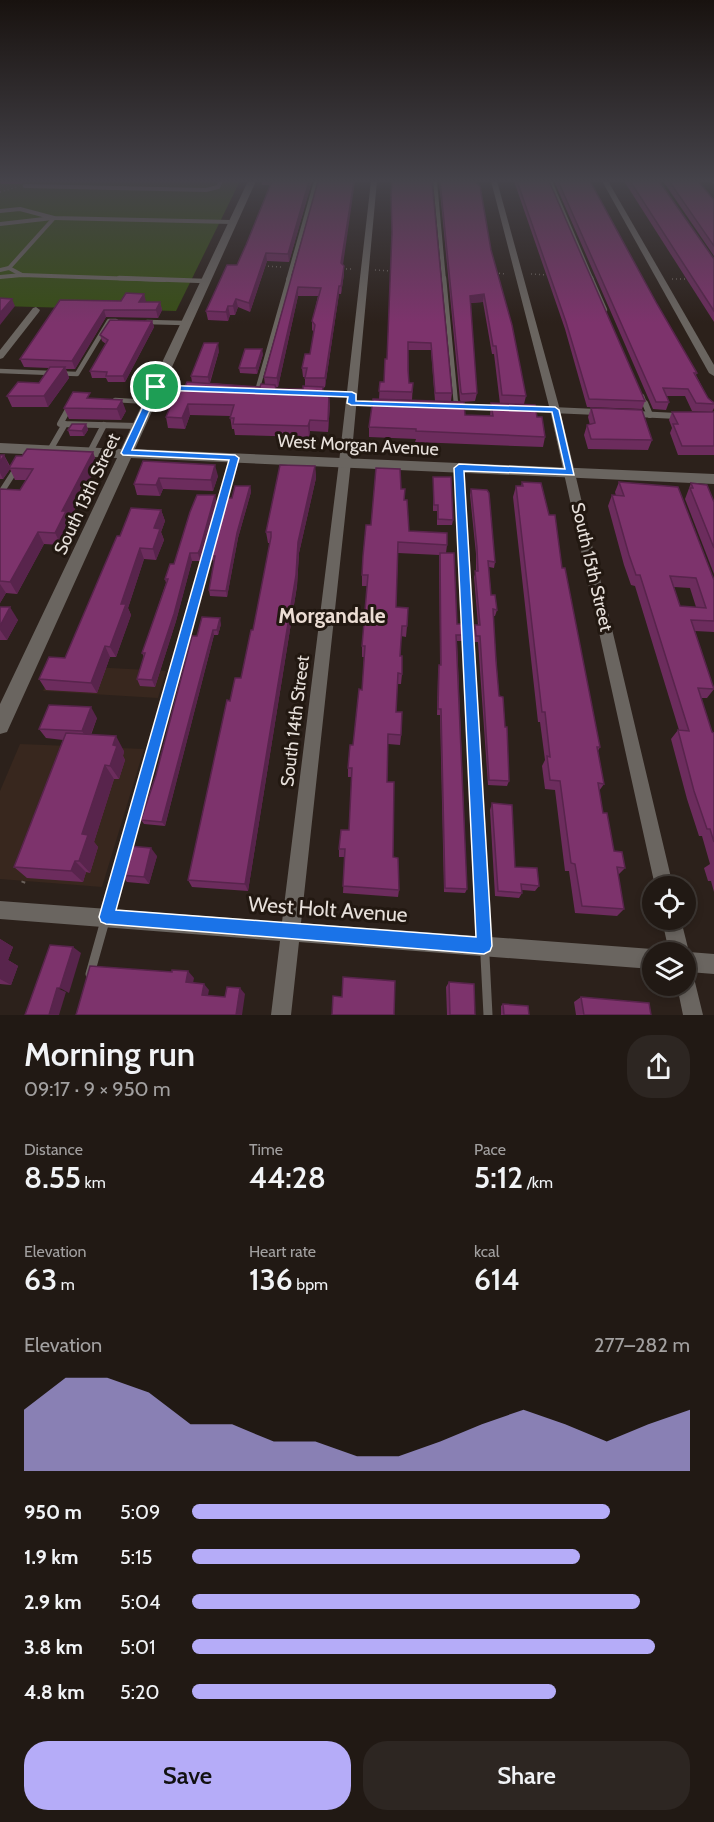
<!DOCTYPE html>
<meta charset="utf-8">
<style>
:root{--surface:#211914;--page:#2d2622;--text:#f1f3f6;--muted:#a2a0a0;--line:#3e3834;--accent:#b5acf8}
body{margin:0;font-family:Cabin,sans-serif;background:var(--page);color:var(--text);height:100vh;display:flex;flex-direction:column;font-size:22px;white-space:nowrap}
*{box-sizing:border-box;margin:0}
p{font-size:20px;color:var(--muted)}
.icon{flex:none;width:33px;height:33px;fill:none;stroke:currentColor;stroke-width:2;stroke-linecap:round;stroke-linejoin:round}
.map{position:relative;height:1015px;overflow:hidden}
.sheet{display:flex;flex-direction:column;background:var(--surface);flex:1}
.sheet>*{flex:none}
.controls{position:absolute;left:642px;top:876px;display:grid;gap:12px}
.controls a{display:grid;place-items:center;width:54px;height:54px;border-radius:50%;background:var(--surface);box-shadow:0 3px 9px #0003,0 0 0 2px var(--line);font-size:30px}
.pin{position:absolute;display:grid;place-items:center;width:51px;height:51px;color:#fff;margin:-26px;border:3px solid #fff;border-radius:50%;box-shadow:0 2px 6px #0007}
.round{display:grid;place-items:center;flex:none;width:63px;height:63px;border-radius:24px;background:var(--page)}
.headline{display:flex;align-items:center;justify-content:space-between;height:102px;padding:0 24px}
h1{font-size:33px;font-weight:600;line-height:45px}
.figures{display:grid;grid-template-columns:repeat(3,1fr);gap:9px;height:102px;padding:6px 24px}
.figures div{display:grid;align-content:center}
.figures b{font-size:30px;font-weight:600}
.figures small{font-size:16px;font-weight:400}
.figures p{font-size:16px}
.chart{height:168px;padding:12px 24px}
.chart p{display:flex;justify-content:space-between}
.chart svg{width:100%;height:108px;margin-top:6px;fill:var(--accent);opacity:.7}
.primary-button{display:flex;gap:12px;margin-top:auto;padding:12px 24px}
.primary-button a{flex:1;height:69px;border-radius:24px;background:var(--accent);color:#111;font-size:24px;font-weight:600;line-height:69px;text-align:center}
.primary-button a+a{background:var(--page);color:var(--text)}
ul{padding:0 24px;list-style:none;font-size:20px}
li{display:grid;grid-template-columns:96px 72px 1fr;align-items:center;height:45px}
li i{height:15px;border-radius:8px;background:var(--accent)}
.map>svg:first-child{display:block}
</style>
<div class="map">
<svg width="714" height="1015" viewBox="0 0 714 1015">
<rect width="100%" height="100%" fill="#2c211b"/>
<g fill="#38271e">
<polygon points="55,665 166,671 158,698 43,691"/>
<polygon points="20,744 144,749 102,887 0,879 0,791"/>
</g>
<polygon fill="#384e16" points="0,181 240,181 176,311 0,306"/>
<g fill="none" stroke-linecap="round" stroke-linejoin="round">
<g stroke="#6a605a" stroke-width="1.5" stroke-dasharray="1 3" stroke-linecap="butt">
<polyline points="0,192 17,187"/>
<polyline points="264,266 282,267"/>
<polyline points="342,269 354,269"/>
<polyline points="375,270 393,271"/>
<polyline points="495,273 507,274"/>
<polyline points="531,274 546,275"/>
<polyline points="672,279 687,279"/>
</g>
<polyline stroke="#6a605a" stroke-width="4" stroke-dasharray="2 7" stroke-linecap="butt" points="23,883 26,875"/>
<g stroke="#6a6560" stroke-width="4">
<polyline points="435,181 444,280"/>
<polyline points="550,181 592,280"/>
<polyline points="25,186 206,190 218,187 221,181"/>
<polyline points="0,211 20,209 54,218 232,222"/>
<polyline points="0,224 53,218"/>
<polyline points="9,268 54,218"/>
<polyline points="0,270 9,268 22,275"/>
<polyline points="0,277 22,275 165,280"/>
<polyline points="288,280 316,181"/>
</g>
<g stroke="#6a6560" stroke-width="4.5">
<polyline points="119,278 205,281"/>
<polyline points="444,278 456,404"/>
<polyline points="591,278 605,310"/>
<polyline points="147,322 185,323"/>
<polyline points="0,371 77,374 109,321 116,321"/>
<polyline points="156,387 190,388"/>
<polyline points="257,391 289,278"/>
<polyline points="317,393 352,394"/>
<polyline points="642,396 645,404"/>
<polyline points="115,400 149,402"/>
<polyline points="351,403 381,404"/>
</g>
<g stroke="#6a6560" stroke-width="6">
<polyline points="351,403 381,404"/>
<polyline points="456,403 456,406"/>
<polyline points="645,403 650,415"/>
<polyline points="70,406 60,424 137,426"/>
<polyline points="457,407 498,408"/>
<polyline points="529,409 597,412"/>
<polyline points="637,414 677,416"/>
<polyline points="50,450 65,424"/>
<polyline points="90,452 104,425"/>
<polyline points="459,468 464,562"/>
<polyline points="0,494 16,469"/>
<polyline points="206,562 235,458"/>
</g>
<g stroke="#6a6560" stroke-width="8">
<polyline points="464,561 475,762"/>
<polyline points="150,762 206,561"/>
</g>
<g stroke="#6a6560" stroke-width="9">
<polyline points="475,761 488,1015"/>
<polyline points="90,974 150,761"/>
</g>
<g fill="#6a6560" fill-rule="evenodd">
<polygon points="371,181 377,181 351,462 301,923 652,949 659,952 652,952 652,969 299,942 291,1015 271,1015 280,941 0,919 0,901 282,922 339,462"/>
<polygon points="491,181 497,181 560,410 673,886 655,886 550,410"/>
<polygon points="602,181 608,181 714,365 714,376 709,373"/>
<polygon points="36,307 40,310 39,312 3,358 0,359 0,350 33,308"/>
<polygon points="662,920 681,920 689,952 714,954 714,974 689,972 693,974 703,1015 683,1015 677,986 686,986 686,952 669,952"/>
</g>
<g fill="#6a6560" fill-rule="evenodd">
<polygon points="248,181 256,181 135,449 714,474 714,484 131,458 7,732 0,734 0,704 117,458 0,453 0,443 121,449"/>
<polygon points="709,181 714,181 714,184"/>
</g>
</g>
<g fill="#6c2c5d" fill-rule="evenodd">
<polygon points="0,181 25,181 21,184 1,184"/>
<polygon points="261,181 312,181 289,262 267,261 250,312 238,307 235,315 230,315 228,321 208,320 206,311 237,265 246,245 269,187 269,185 262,185"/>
<path d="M318 181 343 265 344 266V274L341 294H339L325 387 323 388 324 394 330 405 328 432 310 431 309 437 235 435 234 429H232L230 416 190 415 185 429 168 428 166 417 183 391 192 382 191 376 219 351 210 383 260 387 265 385 264 377ZM298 296H318L312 321V330L314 332 310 354 302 368 303 377H305V386L303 389H276V387H278Z"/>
<polygon points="432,181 452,393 451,401 435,401 431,350 408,350 409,383 413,383 412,400 379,399 380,382 384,382 387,359"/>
<polygon points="439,181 474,181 526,396 524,404 500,404 494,354 492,354 483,302 470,303 477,393 475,401 461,402 460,400"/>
<polygon points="514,181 549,181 645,401 642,409 587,407 565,329"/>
<polygon points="554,181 590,181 657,304 697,373 696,375 708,398 714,403 714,408 712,412 692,411 685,396 666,396 669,402 666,410 653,409"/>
<polygon points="624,181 659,181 714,259 714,322"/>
<polygon points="663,181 698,181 714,200 714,256"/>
<polygon points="144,294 145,302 160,302 162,310 158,318 106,317 75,369 66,369 69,378 48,407 12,407 7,396 39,383 49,368 24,367 20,359 60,300 121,301"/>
<polygon points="152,321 154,327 125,382 108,382 106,378 92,378 90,371 106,344 102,341 100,335"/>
<polygon points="263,354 257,374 240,373 239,368"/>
<polygon points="92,399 126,411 121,420 69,419 64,408"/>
<polygon points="491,403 537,417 545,437 543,447 415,442 416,439 369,437 369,427 465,415 490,416"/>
<polygon points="591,408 652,440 648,450 588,449 584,435 587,425 590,425 588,417"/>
<polygon points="672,412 714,412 714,455 678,455 670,433 672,428 669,420"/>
<polygon points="86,424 88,430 84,436 70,436 68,430"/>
<polygon points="93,452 97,464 70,519 72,523 61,545 44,544 17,594 6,593 0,603 0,489 20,490 26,480 15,480 10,469 3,479 0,479 0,455 4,455 10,466 22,456"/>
<polygon points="143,461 218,476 213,491 163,489 160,496 137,495 134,484"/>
<polygon points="315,466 316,478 299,553 297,586 248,891 192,887 188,880 230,701 241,678 253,630 270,543 268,543 266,532"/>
<polygon points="433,477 453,520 452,525 437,525 437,511 433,511"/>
<polygon points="522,482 562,568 600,747 598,751 604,784 599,791 603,813 614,851 625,868 618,875 624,909 617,916 575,913 569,871 565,871 555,790 545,789 542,766 545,760 540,722 538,722 513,497 516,486 521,486"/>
<path d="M619 482 714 580V632L695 631 714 689 707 698H701L712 732 714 733V892L711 881H708L704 868 710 864 702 836H699L687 799 671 739 678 730H679L635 586 631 585 624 565 608 506 612 495 616 496 615 492ZM674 587 690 588 696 607 680 606Z"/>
<polygon points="691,483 714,502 714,574 685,499"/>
<polygon points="250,486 251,492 238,538 227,597 210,596 209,590 214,561 212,560 210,555 232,498"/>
<polygon points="401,489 409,531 447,545 446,553 457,624 464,635 462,641 457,641 467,889 465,893 444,892 440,715 437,715 438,671 439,665 440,665 439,555 398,553 396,607 407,626 406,637 401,636 400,656 402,674 401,684 397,684 396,712 401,735 400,745 388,744 387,782 393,857 399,890 398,897 343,893 345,857 339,857 339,849 349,830 352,777 348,777 348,768 353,745 362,690 364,657 362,657 362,646 368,586 362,586 362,575 371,525"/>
<polygon points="471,489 495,562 494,568 489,567 491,595 497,610 495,616 493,616 499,696 509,781 507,786 488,785 478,642 474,642 474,631 475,625 478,625 474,577 476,571 476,554 470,495"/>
<polygon points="217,503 202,557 200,561 192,561 176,621 155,687 140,686 137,679 144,657 142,653 166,583 165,579"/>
<polygon points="161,510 165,521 161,532 164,540 156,560 144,559 128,608 131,615 116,657 110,657 97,693 46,690 39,679 65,658"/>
<polygon points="0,607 18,620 7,640 0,640"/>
<polygon points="221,624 218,635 214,635 165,826 144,824 141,820 156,775 197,636"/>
<polygon points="97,718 91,735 124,751 123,756 125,760 119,779 114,779 94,842 98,847 90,873 86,872 83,882 27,878 14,867 63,740 46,738 39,729"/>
<polygon points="492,803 515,867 539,886 535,891 522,890 522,893 519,898 495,896 490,810"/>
<polygon points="157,856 149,884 127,882 121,875"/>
<polygon points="0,939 13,947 8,960 18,966 11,985 0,984"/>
<polygon points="449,982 475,1015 447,1015 446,987"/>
<polygon points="581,997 651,1015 576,1015 574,1002"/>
<polygon points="503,1004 529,1015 501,1015 501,1006"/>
</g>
<g fill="#58244c">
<polygon points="309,181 312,181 289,262 288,254"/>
<polygon points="354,181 355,181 342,272 341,263"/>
<polygon points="266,253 267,261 250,312 249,303"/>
<polygon points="344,266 344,274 341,294 341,286"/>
<polygon points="339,286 339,294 325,387 325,378"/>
<polygon points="298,287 298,296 278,387 277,378"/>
<polygon points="144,294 146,301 141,310 139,302"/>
<polygon points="484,294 483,302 469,303 470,296"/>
<polygon points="12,299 15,306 0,325 0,313"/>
<polygon points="236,299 238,307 235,315 233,306"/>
<polygon points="160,302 162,310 158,318 156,310"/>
<polygon points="228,306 230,315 228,321 226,312"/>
<polygon points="104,310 106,317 75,369 72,361"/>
<polygon points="152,321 154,327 125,382 123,376"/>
<polygon points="218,343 219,351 209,384 208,377"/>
<polygon points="262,349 263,354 257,374 256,368"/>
<polygon points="65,367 69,378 48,407 44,396"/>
<polygon points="329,394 330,405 328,432 328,421"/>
<polygon points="122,400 126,411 121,420 117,409"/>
<polygon points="188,404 190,415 185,429 182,418"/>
<polygon points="310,420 310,431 309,437 308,426"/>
<polygon points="86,424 88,430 84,436 82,431"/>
<polygon points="93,452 97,464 70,519 72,523 61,545 55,533 62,511"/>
<polygon points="4,455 10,468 9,468 10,469 3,479 0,473 0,462"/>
<polygon points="215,465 218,476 213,491 211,480"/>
<polygon points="315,466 316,478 299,553 297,586 248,891 245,884 298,542"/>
<polygon points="159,478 163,489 160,496 156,485"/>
<polygon points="250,486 251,492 238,538 227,597 226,591 237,533"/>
<polygon points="215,495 217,503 202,557 200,561 198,553"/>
<polygon points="161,510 165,521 161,532 164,540 156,560 153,549 154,528"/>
<polygon points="38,532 44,544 17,594 10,582"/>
<polygon points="140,548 144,559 128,608 131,615 116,657 110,647 121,604"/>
<polygon points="190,553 192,561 176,621 155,687 152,680"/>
<polygon points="0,584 6,593 0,603"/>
<polygon points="10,607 18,620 7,640 0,630 0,626"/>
<polygon points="220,618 221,624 218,635 217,630"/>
<polygon points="213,630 214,635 165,826 162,822"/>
<polygon points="105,646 110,657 97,693 91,683"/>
<polygon points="91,707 97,718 88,741 82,731"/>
<polygon points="116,736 124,751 123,756 125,760 119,779 110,766 113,745"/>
<polygon points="105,765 114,779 94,842 98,847 90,873 79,861 82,834"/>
<polygon points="151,848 157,856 149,884 144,877"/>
<polygon points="75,861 86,872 83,882 71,871"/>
<polygon points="0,939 13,947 8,960 18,966 11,985 0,979"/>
<polygon points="73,947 81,953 69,993 60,988"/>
<polygon points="188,971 194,978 192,989 186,982"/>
<polygon points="204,984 209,990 207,1001 202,995"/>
<polygon points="57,988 66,992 59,1015 49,1015"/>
<polygon points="240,988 245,994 242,1015 236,1015"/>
</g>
<g fill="#7d336c" stroke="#58244c" stroke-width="1.5" fill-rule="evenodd">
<polygon points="272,181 309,181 288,254 266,253 249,303 236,299 233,306 228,306 226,312 206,311 227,265 237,265 246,245"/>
<polygon points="318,181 354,181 341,263 344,266 341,286 339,286 325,378 305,378 307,368 302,368 305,354 310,354 315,325 312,321 321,288 298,287 277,378 264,377"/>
<polygon points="392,181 432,181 452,393 435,393 431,343 408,342 408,370 409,383 413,383 412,392 379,391 380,382 384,382 385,359 387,359 392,232 391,194"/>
<polygon points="440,181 474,181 480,186 491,250 512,325 526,396 502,395 496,346 493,346 484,294 470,296 477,393 462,394 461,392"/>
<polygon points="517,181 549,181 645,401 589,399 566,322"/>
<polygon points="558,181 590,181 657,304 697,373 694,373 708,398 714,403 714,404 696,403 688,389 663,388 669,402 656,402"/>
<polygon points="630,181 659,181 714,259 714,311"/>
<polygon points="669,181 698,181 714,200 714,246"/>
<polygon points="126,293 144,294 139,302 160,302 156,310 104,310 72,361 20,359 60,300 121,301"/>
<polygon points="0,298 12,299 0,313"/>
<polygon points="110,320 152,321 123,376 106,376 107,372 90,371 108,340 100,335"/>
<polygon points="204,343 218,343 208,377 191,376"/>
<polygon points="245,349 262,349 256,368 239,368"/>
<polygon points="50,367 65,367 44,396 7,396 18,382 39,383"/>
<polygon points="187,382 260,387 261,384 275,385 276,389 303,389 303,386 323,387 322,394 329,394 328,421 310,420 308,426 233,424 234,418 230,418 234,405 188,404 182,418 166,417 177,391 183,391"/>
<polygon points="73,392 90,393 87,398 122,400 117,409 64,408"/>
<polygon points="373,399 464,402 465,415 493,416 491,403 535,405 537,417 542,417 545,437 416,431 416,429 369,427"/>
<polygon points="591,408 642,410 652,440 591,439 587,425 595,423"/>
<polygon points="672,412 714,412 714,446 682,446 673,424 678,424"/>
<polygon points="72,424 86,424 82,431 68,430"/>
<polygon points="27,449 93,452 62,511 66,511 55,533 38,532 10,582 0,581 0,489 20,490 33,469 9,468 16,456 22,456"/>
<polygon points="0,455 4,455 0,462"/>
<polygon points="143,461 215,465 211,480 159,478 156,485 134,484"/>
<polygon points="280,465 315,466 298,542 296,575 245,884 188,880 227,700 230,701 235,678 241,678 251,630 253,630 271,537 271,532 266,532"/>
<polygon points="376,468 400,469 401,489 405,489 404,500 407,500 409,531 447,533 447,545 398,542 396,607 408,608 407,626 402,626 400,656 402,656 402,674 398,673 396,712 402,712 401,735 388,734 387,782 394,782 393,857 398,858 399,890 343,886 345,849 339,849 341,830 349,830 352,768 348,768 350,745 353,745 359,689 362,690 365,646 362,646 368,575 362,575 363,556 366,525 371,525"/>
<polygon points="433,477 451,477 453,520 438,519 438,505 434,505"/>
<polygon points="522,482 541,483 549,515 555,515 562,568 565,568 600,747 597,747 604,784 598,783 603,813 607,813 614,851 622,852 625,868 617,867 624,909 582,906 575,864 571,863 560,781 550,780 547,756 550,757 545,712 542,712 516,486 523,486"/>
<path d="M619 482 678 487 714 580V621L691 620 714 689 698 688 712 732 714 733V842L710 829H707L694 791 678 730 689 731 640 575H636L629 555 612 495 624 496ZM670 576 696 578 706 608 680 606Z"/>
<polygon points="691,483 707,485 714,502 714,548 690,488 693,488"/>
<polygon points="235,486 250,486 237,533 226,591 209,590 215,556 210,555 227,498 232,498"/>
<polygon points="471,489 487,490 489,493 495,562 488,561 491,595 495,595 497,610 493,609 496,661 499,696 503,697 505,727 507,727 509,781 489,780 480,636 476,636 475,625 480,625 475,571 478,571 477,548"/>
<polygon points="197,495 215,495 200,549 198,553 190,553 174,614 152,680 137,679 145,653 142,653 168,579 165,579 170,564 174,564 190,512"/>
<polygon points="131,508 161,510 154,528 160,529 153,549 140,548 121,604 126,604 110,647 105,646 91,683 39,679 49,657 65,658 117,536 120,536"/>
<polygon points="440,553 454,553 457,624 463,624 464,635 456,635 467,889 445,888 441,709 438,709 439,665 441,665"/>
<polygon points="0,607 10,607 0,626"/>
<polygon points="202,617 220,618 217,630 213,630 162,822 141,820 156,775 192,636 197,636"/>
<polygon points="49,705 91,707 82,731 39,729"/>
<polygon points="66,733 116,736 113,745 117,746 110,766 105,765 82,834 88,835 79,861 75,861 71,871 14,867"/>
<polygon points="492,803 512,805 515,867 537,868 539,886 521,884 522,893 498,891"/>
<polygon points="129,846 151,848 144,877 121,875"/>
<polygon points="50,945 73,947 60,988 57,988 49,1015 25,1015"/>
<polygon points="90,966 172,972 172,970 188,971 186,982 204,984 202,995 225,997 227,987 240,988 236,1015 76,1015"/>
<polygon points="343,977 395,981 394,1015 332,1015 333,996 342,997"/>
<polygon points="449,982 474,984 475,1015 450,1015"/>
<polygon points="581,997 649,1003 651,1015 584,1015"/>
<polygon points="503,1004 528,1006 529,1015 504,1015"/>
</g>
<linearGradient id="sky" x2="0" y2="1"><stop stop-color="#18120f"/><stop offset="0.56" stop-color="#45434a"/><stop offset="1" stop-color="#45434a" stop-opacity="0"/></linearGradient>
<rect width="714" height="323" fill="url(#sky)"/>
<path fill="#1a73e8" stroke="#fff" stroke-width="1.5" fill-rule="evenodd" d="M156 385 352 392 356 394V401L555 407 559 410 574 475 464 471 492 946 490 951 484 954 106 924 101 922 99 917 229 460 123 455 121 453 152 387ZM159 390 348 397 347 403 351 405 552 412 565 469 459 464 454 468 476 937 116 910 239 458 235 455 132 450Z"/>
<g text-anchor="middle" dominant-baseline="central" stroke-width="6" stroke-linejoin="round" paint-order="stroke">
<g font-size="18" fill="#e7e0db" stroke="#221811">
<text transform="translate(358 445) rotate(3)">West Morgan Avenue</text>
<text transform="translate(87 494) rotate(-65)">South 13th Street</text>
<text transform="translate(592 567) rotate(77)">South 15th Street</text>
<text transform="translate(295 721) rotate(-83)">South 14th Street</text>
</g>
<g font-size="21" font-weight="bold" fill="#ecddd4" stroke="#221811">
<text x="332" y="615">Morgandale</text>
</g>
<g font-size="21" fill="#e7e0db" stroke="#221811">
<text transform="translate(328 909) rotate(4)">West Holt Avenue</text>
</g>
</g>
</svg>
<div class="controls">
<a><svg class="icon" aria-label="locate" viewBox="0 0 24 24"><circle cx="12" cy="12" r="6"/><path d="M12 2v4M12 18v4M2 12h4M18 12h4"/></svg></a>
<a><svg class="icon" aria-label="layers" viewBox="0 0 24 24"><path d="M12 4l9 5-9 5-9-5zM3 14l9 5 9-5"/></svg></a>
</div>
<div class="pin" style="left:156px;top:387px;background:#1e9e55"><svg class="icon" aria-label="arrive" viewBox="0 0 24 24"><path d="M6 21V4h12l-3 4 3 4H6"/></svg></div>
</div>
<section class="sheet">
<div class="headline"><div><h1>Morning run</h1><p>09:17 · 9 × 950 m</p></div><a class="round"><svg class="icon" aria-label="share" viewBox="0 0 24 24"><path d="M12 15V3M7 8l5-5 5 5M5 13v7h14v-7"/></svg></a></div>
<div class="figures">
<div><p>Distance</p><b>8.55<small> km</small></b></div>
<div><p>Time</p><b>44:28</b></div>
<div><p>Pace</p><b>5:12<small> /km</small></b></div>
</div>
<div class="figures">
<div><p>Elevation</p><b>63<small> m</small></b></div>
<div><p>Heart rate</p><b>136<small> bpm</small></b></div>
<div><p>kcal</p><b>614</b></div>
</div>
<div class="chart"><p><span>Elevation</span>277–282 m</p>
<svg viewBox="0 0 160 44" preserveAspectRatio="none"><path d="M0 44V19L10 6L20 6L30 12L40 25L50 25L60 32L70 32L80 38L90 38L100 32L110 25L120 19L130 25L140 32L150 25L160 19V44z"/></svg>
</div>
<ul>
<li><b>950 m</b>5:09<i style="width:84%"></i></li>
<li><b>1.9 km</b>5:15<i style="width:78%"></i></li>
<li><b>2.9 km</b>5:04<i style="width:90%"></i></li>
<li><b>3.8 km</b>5:01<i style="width:93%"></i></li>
<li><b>4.8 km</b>5:20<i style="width:73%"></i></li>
</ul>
<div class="primary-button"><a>Save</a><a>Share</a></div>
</section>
